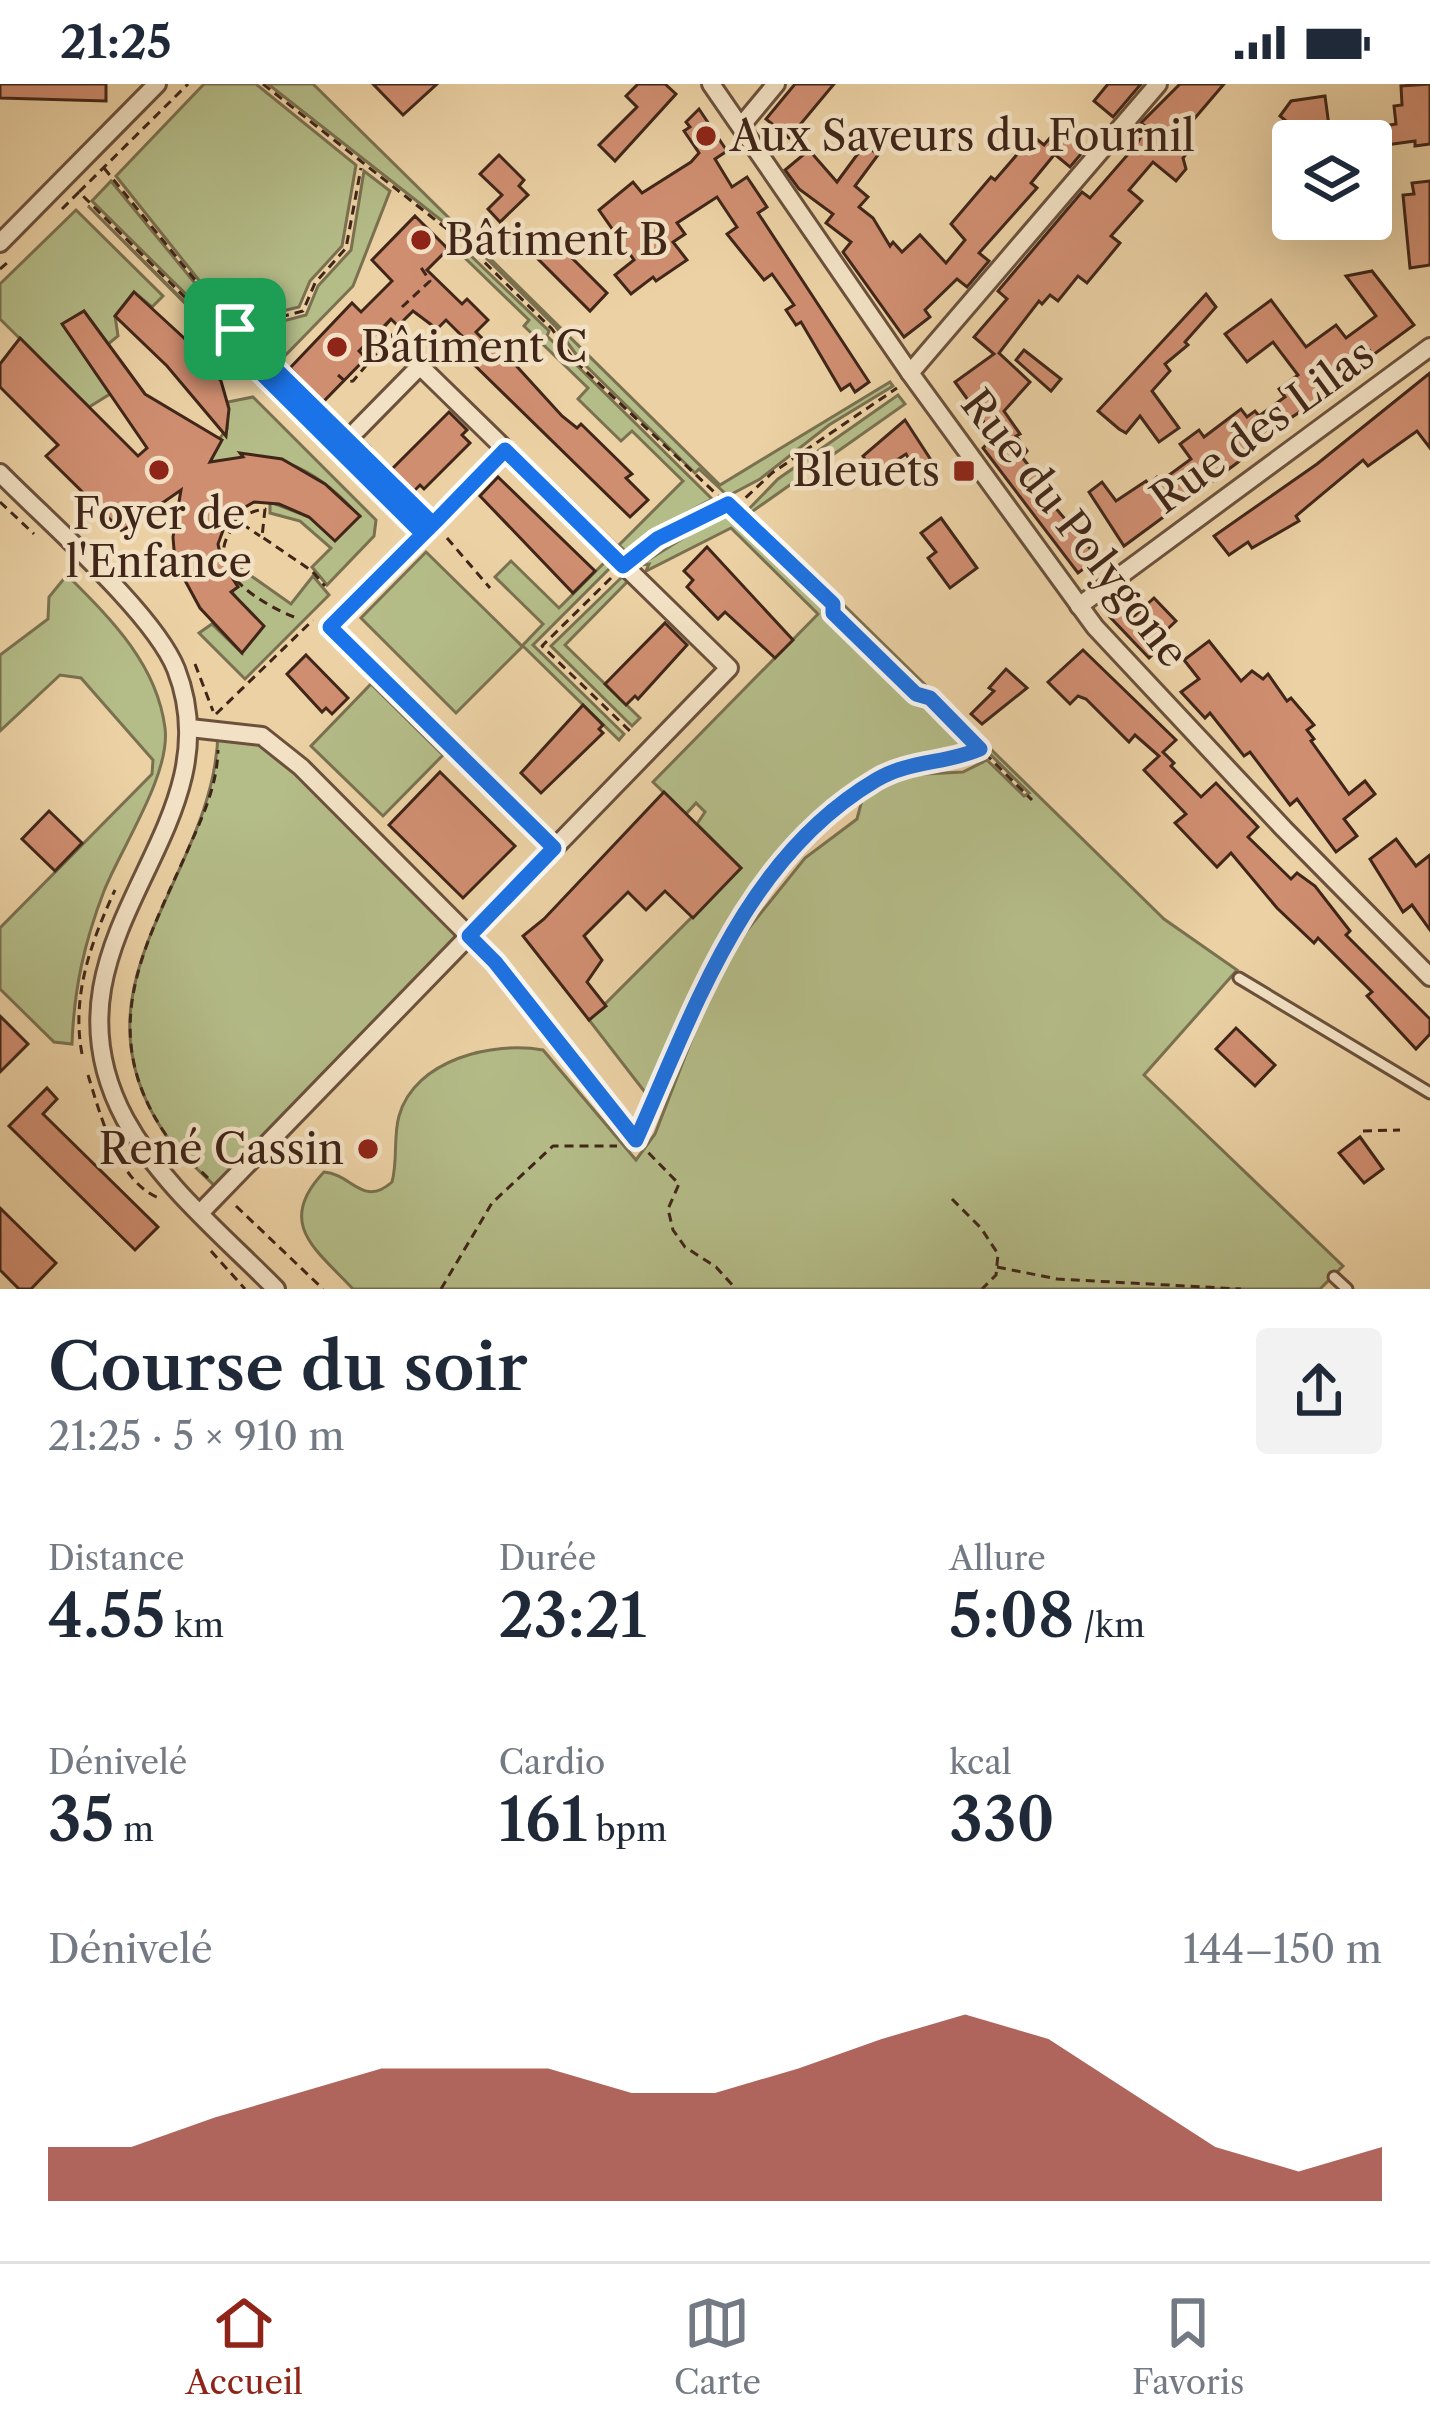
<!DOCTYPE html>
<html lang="fr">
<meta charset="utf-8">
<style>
:root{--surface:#fff;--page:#f2f2f3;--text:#1f2937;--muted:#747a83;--line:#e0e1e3;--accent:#8f2418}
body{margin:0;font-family:"Libre Caslon Text",serif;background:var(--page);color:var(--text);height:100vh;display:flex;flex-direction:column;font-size:45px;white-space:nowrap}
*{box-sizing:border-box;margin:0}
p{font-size:39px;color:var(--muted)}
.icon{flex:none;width:66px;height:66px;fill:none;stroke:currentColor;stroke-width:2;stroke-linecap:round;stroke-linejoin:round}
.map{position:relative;height:1205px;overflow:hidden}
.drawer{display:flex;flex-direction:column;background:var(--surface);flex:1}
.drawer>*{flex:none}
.buttons{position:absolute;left:1272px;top:36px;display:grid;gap:24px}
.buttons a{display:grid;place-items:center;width:120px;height:120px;border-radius:12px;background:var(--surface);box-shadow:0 12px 48px #0002;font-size:60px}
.pin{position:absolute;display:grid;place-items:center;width:102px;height:102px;color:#fff;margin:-51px;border-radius:24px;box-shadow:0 6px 18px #0006}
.round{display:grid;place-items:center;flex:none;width:126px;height:126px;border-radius:12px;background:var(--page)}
.headline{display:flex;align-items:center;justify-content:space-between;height:204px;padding:0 48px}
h1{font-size:66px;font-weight:600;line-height:90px}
.figures{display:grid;grid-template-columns:repeat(3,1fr);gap:18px;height:204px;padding:12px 48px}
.figures div{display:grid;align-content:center}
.figures b{font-size:60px;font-weight:600}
.figures small{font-size:33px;font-weight:400}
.figures p{font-size:33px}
.chart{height:336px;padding:24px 48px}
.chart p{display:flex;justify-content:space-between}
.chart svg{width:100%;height:216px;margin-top:12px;fill:var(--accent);opacity:.7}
.status{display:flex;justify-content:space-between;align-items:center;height:84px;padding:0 60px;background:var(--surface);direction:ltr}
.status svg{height:33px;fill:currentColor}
.dock{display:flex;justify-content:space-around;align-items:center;height:168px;border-top:3px solid var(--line);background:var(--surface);font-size:33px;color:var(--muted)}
.dock a{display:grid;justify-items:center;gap:6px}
.dock .on{color:var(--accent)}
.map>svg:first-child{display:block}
</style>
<div class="status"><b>21:25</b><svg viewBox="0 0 49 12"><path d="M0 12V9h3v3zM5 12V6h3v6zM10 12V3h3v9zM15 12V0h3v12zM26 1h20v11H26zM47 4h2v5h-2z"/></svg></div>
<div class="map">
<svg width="1430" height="1205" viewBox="0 0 1430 1205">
<rect width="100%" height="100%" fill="#ebd1a4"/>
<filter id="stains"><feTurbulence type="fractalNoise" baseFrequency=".00167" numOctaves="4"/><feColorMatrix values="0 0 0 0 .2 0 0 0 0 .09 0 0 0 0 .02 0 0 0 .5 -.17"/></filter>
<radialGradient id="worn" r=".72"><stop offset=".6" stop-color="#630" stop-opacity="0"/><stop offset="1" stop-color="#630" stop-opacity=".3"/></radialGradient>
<g fill="#b4bc88" stroke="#7a7150" stroke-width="3">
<polygon points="204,0 256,0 356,81 342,162 310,197 299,223 233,239 116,92"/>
<polygon points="268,0 313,0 720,401 890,298 893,302 829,341 760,395 728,412 699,385 695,389 581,277 556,243 474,162"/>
<polygon points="364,87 390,107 353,202 278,279 370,363 367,367 425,428 242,248 306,231 318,202 351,166"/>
<polygon points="111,97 217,226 205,229 92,117"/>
<polygon points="88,122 409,440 407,442"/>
<polygon points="76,126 163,212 152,223 134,208 115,232 118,252 107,261 84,227 63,240 110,310 89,323 0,235 0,200"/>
<polygon points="469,170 549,247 547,252 712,415 651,448 626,468 619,461 683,397 632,347 621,357 578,315 588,304 524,242 529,236 465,174"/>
<polygon points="234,250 418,431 414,435 228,251"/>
<path d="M898 311 905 320 750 429 1164 835 1237 886 1144 991 1343 1182 1320 1205H353C318 1167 274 1140 324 1088 352 1090 363 1124 392 1098 398 1076 393 1054 399 1032 415 975 494 957 543 966L636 1076 655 1050 705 921 740 855 805 774 857 735 862 716 906 691 963 688 987 676 1024 712 1029 709 930 610 916 606 840 530 844 525 745 429 778 395Z"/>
<path d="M253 313 376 436 374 452 327 501 312 483 331 464 300 437 270 429V418L309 433 359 432C319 387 266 354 207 387L206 372 227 345 228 318Z"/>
<path d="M725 428 736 439 742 435 917 616 929 618 972 662C949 670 924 667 900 675 803 707 725 843 681 929 667 955 660 987 651 1016L589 936 741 784 697 740 705 728 696 719 686 730 653 698 818 530 731 444 646 487 649 480 640 481Z"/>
<polygon points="426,468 522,562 543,540 495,493 511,477 559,524 607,476 612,482 533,561 624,650 619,656 523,562 456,629 361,534"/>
<polygon points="240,484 291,520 313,492 329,511 245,595 199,549 212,540 242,569 246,526 231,507 238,502 232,494"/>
<path d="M67 491C111 535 157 580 165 644 171 690 121 764 104 807 84 859 74 905 72 960L54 958 0 905V844L152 690 153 676 81 594 60 591 0 647V571L48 535 49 513Z"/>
<polygon points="623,492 628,497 565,561 640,634 632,642 551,562"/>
<polygon points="371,600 443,671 383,732 311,662"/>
<path d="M218 646 262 652 469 852 221 1108C202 1089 178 1069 163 1047 64 896 217 792 218 646Z"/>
</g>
<g fill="#d08e71" stroke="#402619" stroke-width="3">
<polygon points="0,0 106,0 106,17 0,14"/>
<polygon points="373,0 437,0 403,31"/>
<polygon points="638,0 665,0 676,10 615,77 599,61 637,23 626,12"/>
<polygon points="795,0 834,0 789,54 766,35"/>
<polygon points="1108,0 1141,0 1113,33 1094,17"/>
<polygon points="1180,0 1224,0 1177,55 1190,65 1183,74 1186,85 1176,97 1153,78 1129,106 1142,117 1111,152 1120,159 1087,199 1078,192 1058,217 1050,211 1042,220 1039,217 999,269 1030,298 1004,327 1020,350 1016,352 1027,367 1022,373 1052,412 1048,415 1098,474 1078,489 983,364 994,352 955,298 994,270 974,253 1007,215 998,207 1082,108 1090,114 1137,60 1146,43 1141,39"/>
<polygon points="1430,0 1430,60 1415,62 1415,57 1371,63 1371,44 1396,40 1394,22 1402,21 1401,2"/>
<polygon points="1325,12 1331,57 1289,57 1298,47 1280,32 1291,17"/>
<polygon points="699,25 727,67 715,75 732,103 747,93 767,123 758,129 869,298 855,308 850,300 841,306 801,238 796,241 786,226 794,221 772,190 764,196 727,150 737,143 717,113 677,139 685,150 673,158 687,176 656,197 653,193 631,210 615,191 634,176 599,126 633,98 642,109 691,78 699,69 684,47 690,43 686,38"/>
<polygon points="1066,47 1086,64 1070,83 1047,64 1054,71 1031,99 1037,104 979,169 989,177 967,203 957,195 925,226 930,233 904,253 843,168 851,158 826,139 833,130 799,105 785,86 809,66 837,98 865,60 878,71 855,102 868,113 859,123 873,134 890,162 893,158 902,168 920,151 946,179 965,156 951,140 991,93 995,96 1033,52 1044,61 1054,49 1060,54"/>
<polygon points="499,71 524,96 519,102 528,111 500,138 488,125 502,111 480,90"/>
<polygon points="1430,97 1430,181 1410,184 1403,111 1414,110 1412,99"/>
<polygon points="415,132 448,165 427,186 462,220 467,215 488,236 476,248 497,269 501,265 562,332 577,344 581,340 632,390 626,394 648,416 630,433 459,266 467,257 446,236 437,245 413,227 398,242 391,235 359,267 366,274 323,318 290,284 352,219 361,228 392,197 372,176"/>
<polygon points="552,154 607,209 590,227 534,171"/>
<polygon points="1372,187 1414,241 1373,271 1367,263 1338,285 1341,290 1331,298 1335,304 1276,344 1237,379 1124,462 1089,408 1102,398 1116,417 1146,397 1149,401 1157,393 1161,397 1191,375 1180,360 1199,346 1204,353 1241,325 1247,333 1255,327 1259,332 1285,313 1279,305 1298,291 1273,258 1247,278 1225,250 1271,216 1306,263 1336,241 1346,254 1376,232 1346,192"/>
<polygon points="134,208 184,254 221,297 229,325 226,352 167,282 115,232"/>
<polygon points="1206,210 1216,223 1185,258 1188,261 1165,280 1170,287 1152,307 1179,344 1159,358 1140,332 1126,349 1119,345 1098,327"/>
<polygon points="84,227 145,310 222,356 210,378 243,373 240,369 282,375 325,400 360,432 335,457 309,433 279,420 254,418 228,433 218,460 222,478 238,503 231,508 264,542 242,569 200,524 175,478 173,453 181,406 122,447 46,372 58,361 0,303 0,280 20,254 138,372 147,364 62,240"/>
<polygon points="1024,266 1061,295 1051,307 1016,276"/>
<polygon points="1430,289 1430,364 1417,347 1368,382 1363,376 1296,432 1299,437 1252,464 1248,458 1229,471 1214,452 1317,380"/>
<polygon points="449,328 467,346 462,351 470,359 424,405 420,401 411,410 389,388"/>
<polygon points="905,336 931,376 915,385 906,370 875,390 863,372"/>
<polygon points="498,393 595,487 573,509 480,412"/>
<polygon points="941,434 977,484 950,504 928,474 936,468 921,449"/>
<polygon points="707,463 793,556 775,574 725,528 718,535 687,503 693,496 684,487"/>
<polygon points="1154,514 1176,537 1155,557 1161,563 1149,574 1110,533 1123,522 1133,533"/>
<polygon points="665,539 687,561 638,615 635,612 626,621 605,600"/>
<polygon points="1209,557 1241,597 1252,587 1263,595 1268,590 1287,617 1291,614 1314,641 1307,646 1314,655 1311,657 1349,710 1365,697 1375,710 1344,735 1357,752 1336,768 1297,715 1290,721 1250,668 1244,672 1210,629 1205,634 1181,608 1199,595 1184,576"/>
<polygon points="1083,566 1176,656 1163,668 1174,679 1171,682 1201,713 1216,699 1258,743 1248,753 1291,795 1297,789 1315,802 1350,847 1346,851 1430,935 1430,950 1416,965 1367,912 1372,908 1318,854 1314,859 1277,824 1231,769 1217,783 1175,739 1186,730 1144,686 1159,672 1135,651 1129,658 1086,615 1078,612 1070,620 1048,598"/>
<polygon points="306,571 348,614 332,630 326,624 322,628 287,590"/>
<polygon points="1006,585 1027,604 982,640 971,630 994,607 989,604"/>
<polygon points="583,621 603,641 599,645 603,649 541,709 521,689"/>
<polygon points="440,688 515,762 463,814 389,741"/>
<polygon points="664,708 741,784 693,834 665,807 646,826 628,808 584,852 602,876 587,898 606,922 589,936 523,852 544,835"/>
<polygon points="49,727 82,759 55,787 22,755"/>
<polygon points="1396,755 1416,782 1430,771 1430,846 1412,821 1403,828 1370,775"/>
<polygon points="0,932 28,960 0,988"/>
<polygon points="1236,944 1275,981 1255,1002 1216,965"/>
<polygon points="47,1004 57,1015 43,1030 158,1143 135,1166 9,1042"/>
<polygon points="1360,1053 1383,1085 1364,1099 1339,1069"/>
<polygon points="0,1124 56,1179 31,1205 19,1205 0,1186"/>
</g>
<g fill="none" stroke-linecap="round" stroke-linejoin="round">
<defs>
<g id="lane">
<polyline points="1239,894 1430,1009"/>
<polyline points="1334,1193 1347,1205"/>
</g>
<g id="street">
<polyline points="711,0 910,289 1095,543 1284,745 1430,893"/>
<polyline points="741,42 776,0"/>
<polyline points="0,159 157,0"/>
<polyline points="910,289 1158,0"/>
<polyline points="505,366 330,543 554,764"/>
<path d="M0 389C46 436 153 528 176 585 240 748 28 854 125 1035 161 1101 224 1152 276 1205"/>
<polyline points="1079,522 1430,263"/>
<polyline points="190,644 262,652 301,683 495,878 625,1043"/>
<polyline points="200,1129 729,584 420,282 357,346"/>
</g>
</defs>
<use href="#lane" stroke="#6b513c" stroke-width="15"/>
<use href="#street" stroke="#6b513c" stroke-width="22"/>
<g stroke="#402619" stroke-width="3" stroke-dasharray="9 6" stroke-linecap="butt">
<polyline points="263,0 466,160 552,245 574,276 833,520 833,529 916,610 930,615 1032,716"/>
<polyline points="104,84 235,245 338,346"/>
<polyline points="79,108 188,0"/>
<polyline points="62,125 79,108 409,436"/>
<polyline points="0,185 8,178"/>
<polyline points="402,223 430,197 420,182"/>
<polyline points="385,242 391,235"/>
<polyline points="222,248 303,227 315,199 346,164 361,84"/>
<polyline points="338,291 346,298 353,297 393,250"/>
<polyline points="357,366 419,426"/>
<polyline points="0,418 34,450"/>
<polyline points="217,423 260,452"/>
<polyline points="447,454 490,504"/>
<polyline points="641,468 719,421 740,419 772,389 897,304"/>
<polyline points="611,494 542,562 634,651"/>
<path d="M294 533C262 520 200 485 233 444 243 432 250 427 265 425L262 453 312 487 325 502"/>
<polyline points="195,580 213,627"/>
<polyline points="216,630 313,536"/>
<path d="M82 970C71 912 91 858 115 806"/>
<path d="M88 991C100 1029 117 1098 159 1114"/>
<path d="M644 1039C697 911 759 744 898 685 924 674 952 677 979 666"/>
<polyline points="1363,1047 1400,1046"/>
<polyline points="638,1058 679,1100 668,1125 673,1146 685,1163 716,1183 736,1205"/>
<path d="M208 1094C194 1080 175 1065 164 1048 97 947 143 866 186 770 201 736 217 704 218 666"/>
<polyline points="952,1115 981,1144 998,1170 996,1191 982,1205"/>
<polyline points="236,1122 323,1205"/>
<polyline points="211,1167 245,1205"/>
<polyline points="997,1183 1057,1195 1241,1205"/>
<polyline points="441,1205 492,1119 553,1062 617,1062"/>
</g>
<use href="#lane" stroke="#f2e1c4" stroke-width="9"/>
<use href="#street" stroke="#f2e1c4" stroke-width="16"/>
</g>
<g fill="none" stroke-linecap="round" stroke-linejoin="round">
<defs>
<path id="route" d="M235 245 433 440 330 543 554 764 469 852 495 878 636 1056C695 925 744 774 876 696 909 676 946 680 980 665L930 614 916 610 833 529V520L728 420 657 455 623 482 505 366 437 436 423 450 221 249 235 245"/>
</defs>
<use href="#route" stroke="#fff" stroke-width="24"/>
<use href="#route" stroke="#1a73e8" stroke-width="15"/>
</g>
<g fill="#8f2418" stroke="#f2e1c4" stroke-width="4.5">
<circle cx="706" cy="52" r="12"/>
<circle cx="421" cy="156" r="12"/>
<circle cx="337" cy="263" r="12"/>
<circle cx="159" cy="386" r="12"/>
<rect x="952" y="375" width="24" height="24" rx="6"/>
<circle cx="368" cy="1065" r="12"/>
</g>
<g text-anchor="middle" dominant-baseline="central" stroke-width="9" stroke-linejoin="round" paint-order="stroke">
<g font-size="42" fill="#402619" stroke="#f2e1c4" text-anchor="start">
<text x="730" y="52">Aux Saveurs du Fournil</text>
<text x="445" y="156">Bâtiment B</text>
<text x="361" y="263">Bâtiment C</text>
<text x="940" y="387" text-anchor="end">Bleuets</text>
<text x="159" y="430" text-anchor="middle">Foyer de<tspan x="159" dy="48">l'Enfance</tspan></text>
<text x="344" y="1065" text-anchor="end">René Cassin</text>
</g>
<g font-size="42" fill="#402619" stroke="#f2e1c4">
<text transform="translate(1262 342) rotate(-36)">Rue des Lilas</text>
<text transform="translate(1075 444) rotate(52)">Rue du Polygone</text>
</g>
</g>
<rect width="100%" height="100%" filter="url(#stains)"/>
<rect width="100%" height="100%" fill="url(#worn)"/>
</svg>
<div class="buttons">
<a><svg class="icon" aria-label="layers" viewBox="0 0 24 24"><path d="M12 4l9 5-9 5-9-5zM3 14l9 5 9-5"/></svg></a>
</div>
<div class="pin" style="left:235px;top:245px;background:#1e9e55"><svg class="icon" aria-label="arrive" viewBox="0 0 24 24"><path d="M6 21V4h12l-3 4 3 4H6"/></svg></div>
</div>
<section class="drawer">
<div class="headline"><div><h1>Course du soir</h1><p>21:25 · 5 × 910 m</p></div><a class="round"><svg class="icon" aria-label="share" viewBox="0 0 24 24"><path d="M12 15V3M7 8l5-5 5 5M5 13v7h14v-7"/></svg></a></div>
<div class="figures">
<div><p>Distance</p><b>4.55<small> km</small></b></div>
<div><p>Durée</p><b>23:21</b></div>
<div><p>Allure</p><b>5:08<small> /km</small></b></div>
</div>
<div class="figures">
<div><p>Dénivelé</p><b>35<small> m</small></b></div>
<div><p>Cardio</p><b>161<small> bpm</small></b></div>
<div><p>kcal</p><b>330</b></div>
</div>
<div class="chart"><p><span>Dénivelé</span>144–150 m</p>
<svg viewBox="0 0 160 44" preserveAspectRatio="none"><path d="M0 44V33L10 33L20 27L30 22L40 17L50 17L60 17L70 22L80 22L90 17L100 11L110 6L120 11L130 22L140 33L150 38L160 33V44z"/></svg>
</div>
</section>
<nav class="dock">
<a class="on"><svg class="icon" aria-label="home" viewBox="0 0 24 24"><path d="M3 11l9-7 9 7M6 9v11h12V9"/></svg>Accueil</a>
<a><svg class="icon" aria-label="map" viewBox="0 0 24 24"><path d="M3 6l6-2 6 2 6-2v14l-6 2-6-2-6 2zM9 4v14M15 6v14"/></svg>Carte</a>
<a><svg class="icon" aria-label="saved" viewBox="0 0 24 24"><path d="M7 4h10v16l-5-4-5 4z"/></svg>Favoris</a>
</nav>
